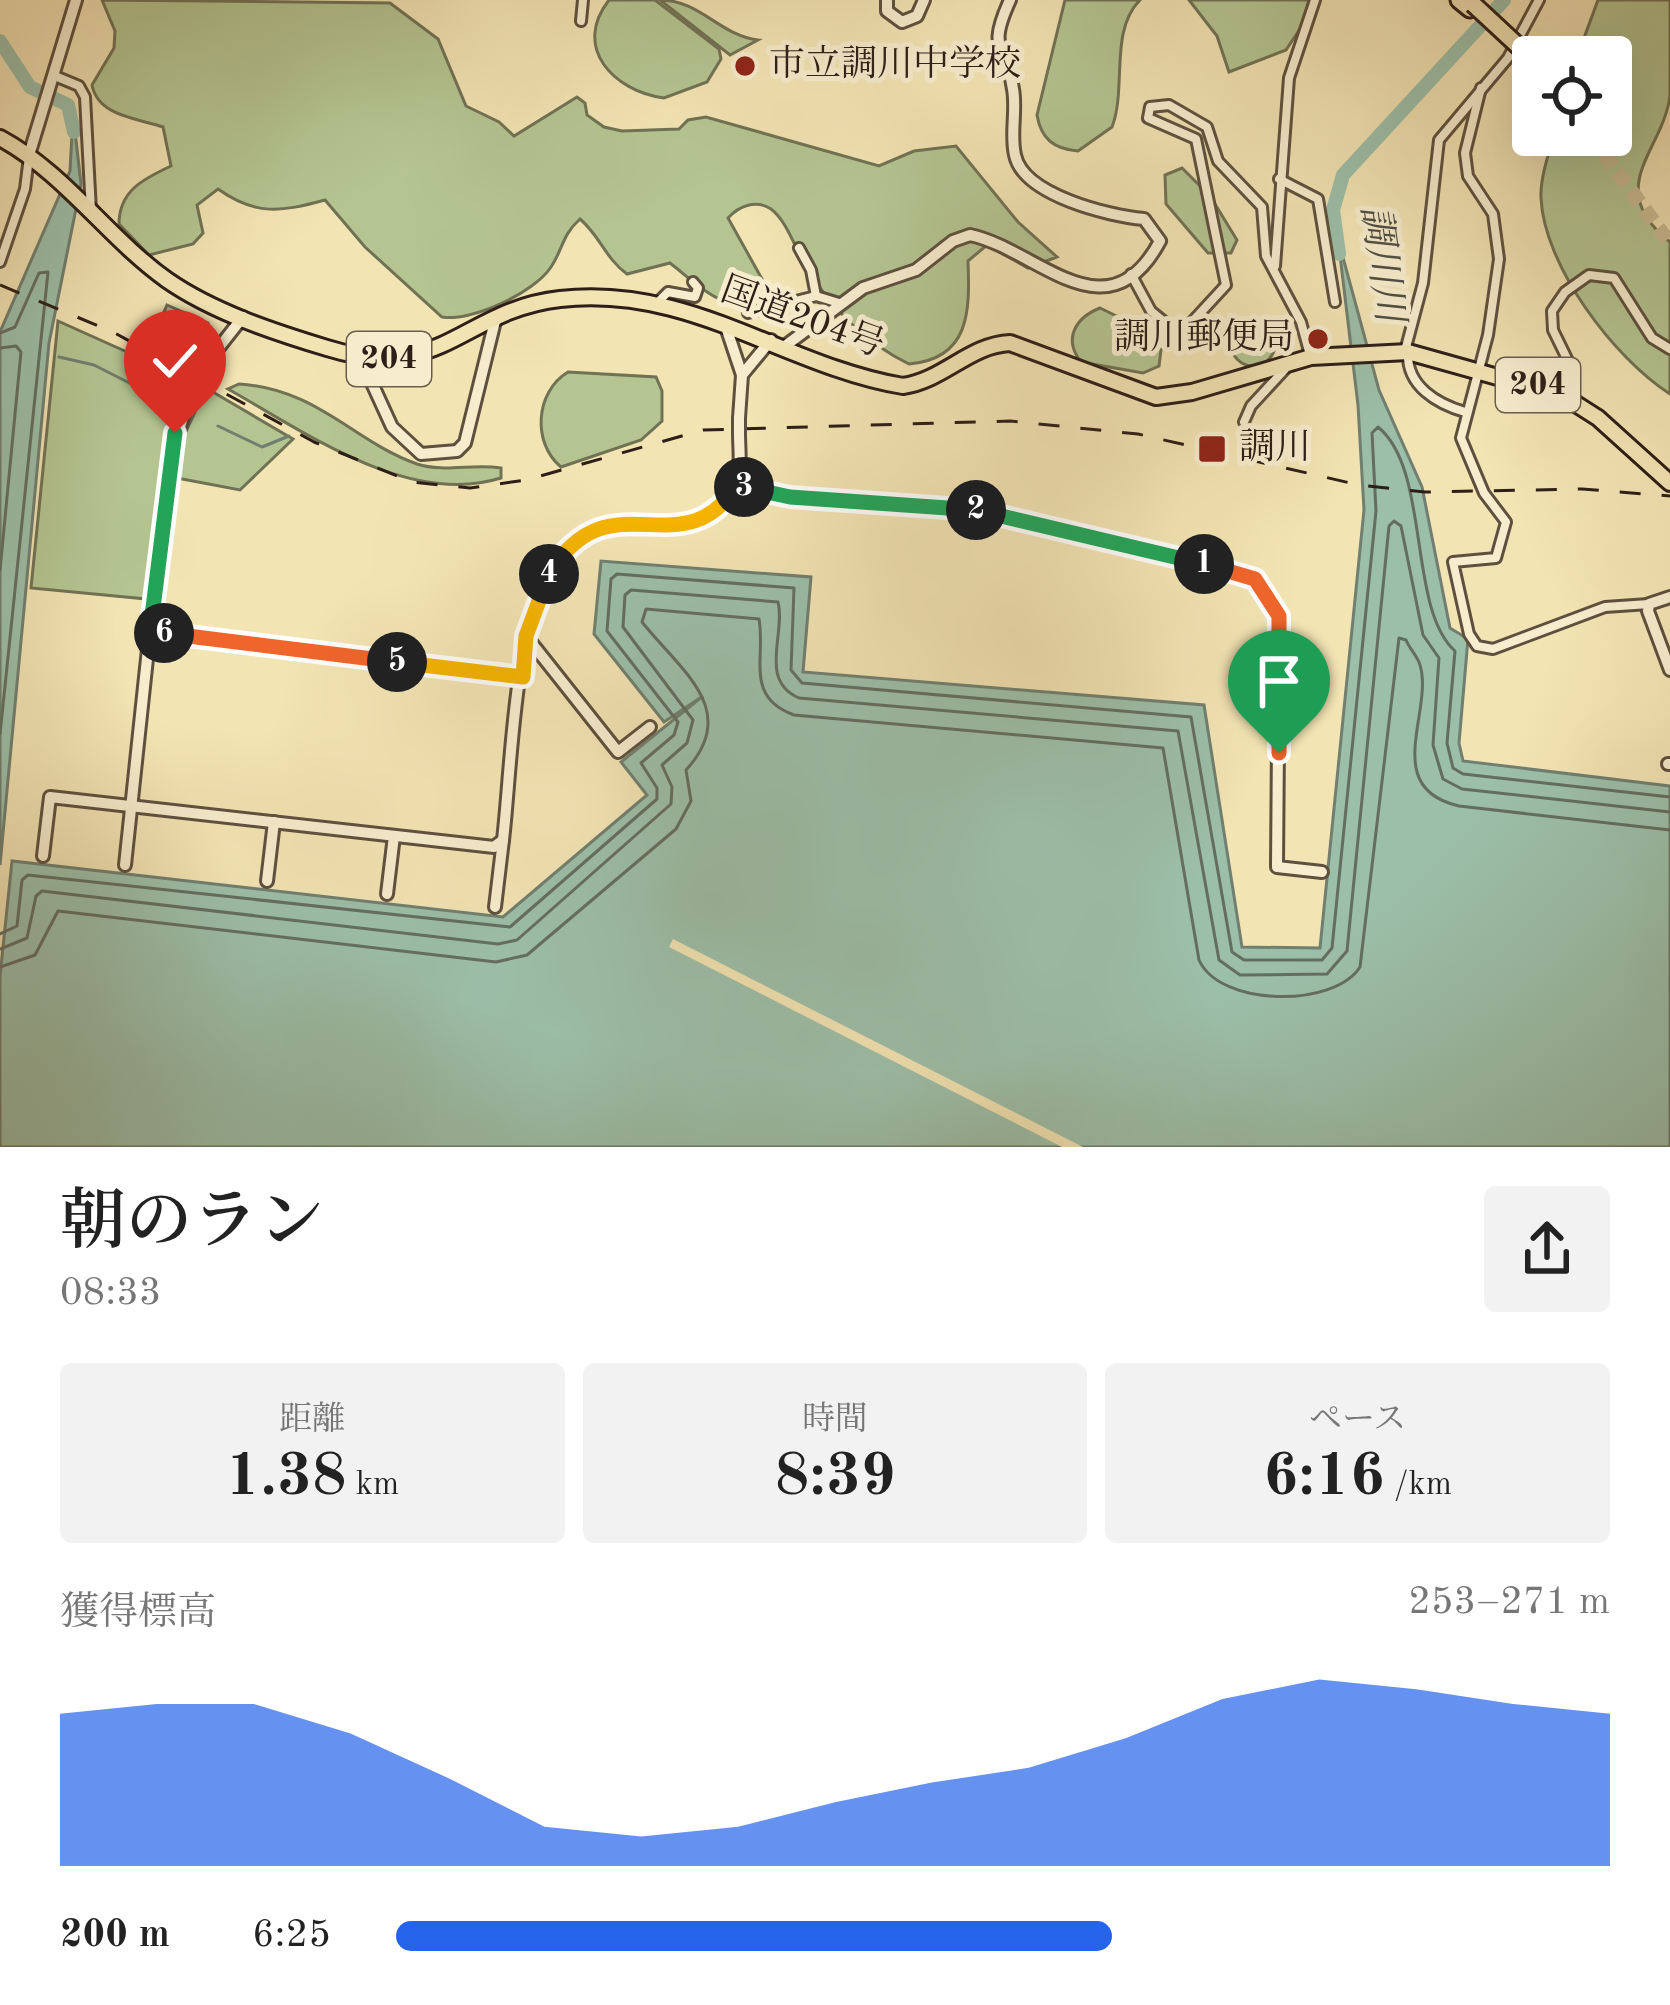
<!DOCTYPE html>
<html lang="ja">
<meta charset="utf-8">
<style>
:root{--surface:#fff;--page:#f2f2f2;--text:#222;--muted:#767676;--accent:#2563eb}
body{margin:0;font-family:"Old Standard TT","Noto Serif JP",serif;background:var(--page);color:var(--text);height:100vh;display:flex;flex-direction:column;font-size:45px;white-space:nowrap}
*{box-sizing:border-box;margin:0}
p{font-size:39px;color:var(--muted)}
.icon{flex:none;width:66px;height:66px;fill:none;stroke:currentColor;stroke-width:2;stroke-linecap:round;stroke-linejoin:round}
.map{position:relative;height:1147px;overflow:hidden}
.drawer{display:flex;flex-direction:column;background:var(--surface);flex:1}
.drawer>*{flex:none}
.controls{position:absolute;left:1512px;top:36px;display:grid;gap:24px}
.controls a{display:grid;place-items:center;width:120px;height:120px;border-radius:12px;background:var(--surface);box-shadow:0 12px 48px #0002;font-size:60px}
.pin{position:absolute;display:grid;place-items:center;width:102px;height:102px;color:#fff;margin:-123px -51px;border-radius:50% 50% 50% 0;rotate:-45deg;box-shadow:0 0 12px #0007}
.pin .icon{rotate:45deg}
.km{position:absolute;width:60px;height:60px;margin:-30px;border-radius:50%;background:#222;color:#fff;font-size:33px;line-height:60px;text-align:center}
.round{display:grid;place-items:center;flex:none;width:126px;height:126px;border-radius:12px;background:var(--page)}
.head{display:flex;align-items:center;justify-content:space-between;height:204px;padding:0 60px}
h1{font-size:66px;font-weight:600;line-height:90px}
.stats{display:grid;grid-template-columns:repeat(3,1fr);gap:18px;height:204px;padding:12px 60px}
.stats div{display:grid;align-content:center;border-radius:12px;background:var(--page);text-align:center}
.stats b{font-size:60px;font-weight:600}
.stats small{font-size:33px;font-weight:400}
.stats p{font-size:33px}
.chart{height:336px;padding:24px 60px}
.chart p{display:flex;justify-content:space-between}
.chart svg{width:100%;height:216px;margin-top:12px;fill:var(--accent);opacity:.7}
ul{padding:0 60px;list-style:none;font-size:39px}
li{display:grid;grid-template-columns:192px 144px 1fr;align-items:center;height:90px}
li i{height:30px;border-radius:15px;background:var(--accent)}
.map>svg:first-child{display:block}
</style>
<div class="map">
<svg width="1670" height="1147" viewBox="0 0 1670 1147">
<rect width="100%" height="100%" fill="#f3e4b4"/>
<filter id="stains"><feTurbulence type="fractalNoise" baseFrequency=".00167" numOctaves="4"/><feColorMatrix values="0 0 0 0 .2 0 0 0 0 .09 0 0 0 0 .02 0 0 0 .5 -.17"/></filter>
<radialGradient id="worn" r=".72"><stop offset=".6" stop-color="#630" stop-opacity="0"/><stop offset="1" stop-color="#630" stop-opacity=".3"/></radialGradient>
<g fill="#b4c592" stroke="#707254" stroke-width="3">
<path d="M102 0 390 3 438 39 466 106 499 122 514 136 577 97 585 103 587 115 604 127 622 131 679 129 688 120 706 117 879 166 914 151 956 146 1018 222 1057 257 1028 268 987 245 968 261C970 311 970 359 909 364 866 343 831 308 806 267 796 250 787 221 771 209 756 199 739 206 728 218L762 279 758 299C725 316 696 283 670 263L627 274C605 258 601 237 580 219 562 235 563 249 551 267 534 293 471 322 442 317L365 247 325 200C281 212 256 216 218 189L197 205 203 233 193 244 149 255 119 224C119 191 143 179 171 166L163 127C136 118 98 116 92 85L114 48 115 31Z"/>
<path d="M609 0H655L719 49 721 59 707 82 664 98C613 91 572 47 609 0Z"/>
<path d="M660 0C700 0 719 35 758 40L730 55Z"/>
<path d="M1065 0H1140C1109 31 1127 88 1112 127L1078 151C1054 149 1041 139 1037 115Z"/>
<polygon points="1189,0 1319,0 1286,50 1229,72 1217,36"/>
<path d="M1598 0H1670C1670 31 1670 65 1670 96 1663 151 1602 188 1670 242V394C1614 358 1544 266 1541 198 1540 178 1548 154 1555 135H1611V57H1577Z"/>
<polygon points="1182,168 1210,196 1237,240 1231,253 1208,253 1166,204 1165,175"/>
<polygon points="167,305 208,323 212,342 208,348 181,343 161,319"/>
<path d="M1100 308 1147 331 1161 350 1159 366 1143 373 1081 362C1063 339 1075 318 1100 308Z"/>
<polygon points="58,321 187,379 168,432 147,599 31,588"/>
<circle cx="1253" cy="344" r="22"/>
<path d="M568 372 656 377 662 391V421L641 440 561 467C532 443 535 392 568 372Z"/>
<path d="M239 384C318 389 354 442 417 464 445 473 473 463 501 468V478C408 507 305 432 228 389Z"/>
<polygon points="206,388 293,439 240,490 177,478 184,436"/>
</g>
<g fill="#9cbfa9" stroke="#707f6f" stroke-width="3">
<polygon points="73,114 81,184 49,343 0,865 0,332 70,171"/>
<polygon points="1338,239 1379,390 1422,487 1450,628 1468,639 1459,743 1463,761 1670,786 1670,1147 0,1147 0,976 12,861 503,917 647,795 621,762 703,696 664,722 594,634 601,561 811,577 803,672 1204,705 1242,947 1320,948 1364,510 1358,405"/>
</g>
<polygon fill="#f3e4b4" points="673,939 1083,1147 1062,1147 669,947"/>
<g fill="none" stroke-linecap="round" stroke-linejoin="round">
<g stroke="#646e60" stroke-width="3">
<polyline points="0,333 15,327 39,273 48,272 0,734"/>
<polyline points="0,348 16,346 21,352 0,570"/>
<path d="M0 934 17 926 22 880 28 875 510 927 657 799V788L641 763 674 735 678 722 607 631 611 579 617 574 794 588 791 670 802 683 1191 717 1232 952 1244 960H1322L1332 948 1376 511 1372 433 1378 427C1431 470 1407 608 1455 651L1447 743 1453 768 1463 774 1670 797"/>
<path d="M0 949 27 938 36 896 42 891 498 944 517 940 671 804 672 787 662 765 687 743 693 720 623 627 625 595 631 590 778 602C786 634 758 680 799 698L1178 731 1219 960 1240 975 1327 974 1347 951 1389 526 1394 521 1401 526 1423 635 1439 658 1433 745 1443 779 1462 789 1670 812"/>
<path d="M0 967 35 955 58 911 496 962 527 955 676 829 691 801 686 770C741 710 681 671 642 622L646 609 759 619C766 657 744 697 794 715L1163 748 1199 960C1220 1007 1334 1008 1360 967L1399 638 1406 640C1409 648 1418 657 1420 665 1434 711 1380 788 1459 806L1670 830"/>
</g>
<g stroke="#707f6f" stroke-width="3">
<polyline points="59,357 94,365 157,397"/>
<polyline points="218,426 262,447 289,436"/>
</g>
<g stroke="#9cbfa9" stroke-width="14">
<polyline points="0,41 30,87 68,105 74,132"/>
<polyline points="1339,254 1333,210 1343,175 1504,0"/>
</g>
<polyline stroke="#cbbc95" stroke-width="15" stroke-dasharray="15 8" stroke-linecap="butt" points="1590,135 1670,244"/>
<defs>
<g id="minor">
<polyline points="581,21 583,0"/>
<polyline points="55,76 79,86 85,97 91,211"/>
<polyline points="1481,88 1465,153 1468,176 1493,214 1499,259 1488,335 1461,438 1484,493 1506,522 1496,558 1453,562 1469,634 1477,646 1493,649 1605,607 1649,604"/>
<polyline points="1279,179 1318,199 1335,302"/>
<polyline points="799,248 811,270 816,296"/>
<polyline points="0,262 25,189 29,157"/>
<polyline points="1275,266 1289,78 1315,0"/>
<polyline points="1131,274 1151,311 1173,329 1191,323 1226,285 1196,139 1148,118 1150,107 1169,105 1207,127 1218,161 1262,207 1266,256 1301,322 1310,355"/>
<polyline points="657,303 668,292 695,297 698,288 693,282"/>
<polyline points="748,313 816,296 839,303"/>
<polyline points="1405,351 1423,283 1439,140 1508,58 1539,0"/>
<path d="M1408 354C1407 386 1437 404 1465 412"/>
<polyline points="1562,394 1573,371 1553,330 1552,311 1565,292 1589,275 1614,278 1652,338 1670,349"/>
<polyline points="1244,422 1251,406 1287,367"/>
</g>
<g id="tertiary">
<polyline points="887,0 887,11 902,22 917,16 924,0"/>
<polyline points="29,155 76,0"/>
<polyline points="726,327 742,375"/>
<path d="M785 346 863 288 916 270 953 241 970 235C1037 249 1107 340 1160 241L1144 219C1109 216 1023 195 1015 155 1010 133 1017 111 1013 89 1006 42 986 53 1010 0"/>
<polyline points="360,357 392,427 421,454 457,451 465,443 496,317"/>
<polyline points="205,365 243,317"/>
<polyline points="739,418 742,375 771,340"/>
<polyline points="738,484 789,497 990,511 1255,579 1279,616 1277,867 1322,872"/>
<polyline points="1670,597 1649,604 1648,611 1670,670"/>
<polyline points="150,632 523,677"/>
<polyline points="526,636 618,752 650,727"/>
<polyline points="1668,764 1670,764"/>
<path d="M43 856 50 797 494 847 503 840C512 764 513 622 556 562 611 484 703 565 736 487 742 473 739 449 739 433"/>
<polyline points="125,865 167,471 191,390"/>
<polyline points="267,881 274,822"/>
<polyline points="387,894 394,836"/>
<polyline points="495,907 503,840"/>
</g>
<path id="trunk" d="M0 138C65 173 108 238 167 280 213 312 274 332 327 348 442 384 462 310 560 299 690 284 784 366 903 386 944 380 969 345 1010 343L1156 397 1192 392 1311 357 1408 352 1562 395 1598 418 1670 483"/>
<polyline id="motorway" points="1459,0 1470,9"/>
</defs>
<use href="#minor" stroke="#5e503e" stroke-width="14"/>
<use href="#tertiary" stroke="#5e503e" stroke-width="16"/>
<use href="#trunk" stroke="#2d1e17" stroke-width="20"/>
<use href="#motorway" stroke="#2d1e17" stroke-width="21"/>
<use href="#minor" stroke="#f7edce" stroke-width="8"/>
<use href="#tertiary" stroke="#f7edce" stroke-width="10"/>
<use href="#trunk" stroke="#f3e4b4" stroke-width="14"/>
<use href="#motorway" stroke="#f3e4b4" stroke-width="15"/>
<polyline stroke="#2d1e17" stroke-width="3" stroke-dasharray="21 21" stroke-linecap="butt" points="0,285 113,332 314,442 412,482 470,488 526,480 703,430 1010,421 1138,434 1359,485 1425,492 1582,489 1670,496"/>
<defs>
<g id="tertiary-bridge">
<polyline points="191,390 205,365"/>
<polyline points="739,433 739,418"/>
</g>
<polyline id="motorway-bridge" points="1473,4 1529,56"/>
</defs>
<use href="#tertiary-bridge" stroke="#5e503e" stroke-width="16" stroke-linecap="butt"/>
<use href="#motorway-bridge" stroke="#2d1e17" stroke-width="21" stroke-linecap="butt"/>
<use href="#tertiary-bridge" stroke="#f7edce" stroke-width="10"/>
<use href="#motorway-bridge" stroke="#f3e4b4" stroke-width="15"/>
</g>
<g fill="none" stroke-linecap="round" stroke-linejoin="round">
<defs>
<polyline id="split-1" points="1204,564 1255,579 1279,616 1279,753"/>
<polyline id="split-2" points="976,510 1204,564"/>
<polyline id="split-3" points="744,487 790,497 976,510"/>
<path id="split-4" d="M549 574C611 473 681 573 738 484L744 487"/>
<polyline id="split-5" points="397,662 523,677 526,636 549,574"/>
<polyline id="split-6" points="164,633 397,662"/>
<polyline id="split-7" points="164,633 150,632 175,433"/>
</defs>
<use href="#split-1" stroke="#fff" stroke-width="24"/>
<use href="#split-2" stroke="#fff" stroke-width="24"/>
<use href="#split-3" stroke="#fff" stroke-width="24"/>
<use href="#split-4" stroke="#fff" stroke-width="24"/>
<use href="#split-5" stroke="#fff" stroke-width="24"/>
<use href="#split-6" stroke="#fff" stroke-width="24"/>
<use href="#split-7" stroke="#fff" stroke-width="24"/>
<use href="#split-1" stroke="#f0652b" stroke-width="15"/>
<use href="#split-2" stroke="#22a559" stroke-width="15"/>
<use href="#split-3" stroke="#22a559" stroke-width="15"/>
<use href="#split-4" stroke="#f5b400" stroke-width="15"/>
<use href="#split-5" stroke="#f5b400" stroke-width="15"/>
<use href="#split-6" stroke="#f0652b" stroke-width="15"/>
<use href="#split-7" stroke="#22a559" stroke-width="15"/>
</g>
<g fill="#8f2418" stroke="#f7edce" stroke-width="4.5">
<circle cx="745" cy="66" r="12"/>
<circle cx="1318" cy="339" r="12"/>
<rect x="1197" y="434" width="30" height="30" rx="6"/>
</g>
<g text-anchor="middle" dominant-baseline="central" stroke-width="10" stroke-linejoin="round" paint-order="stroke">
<g fill="#f7edce" stroke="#6a5c4e" stroke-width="3">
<rect x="347" y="332" width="84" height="54" rx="9"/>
<rect x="1496" y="358" width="84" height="54" rx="9"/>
</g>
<g font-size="33" font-weight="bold" fill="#2d1e17">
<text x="389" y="359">204</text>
<text x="1538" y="385">204</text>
</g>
<g font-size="36" fill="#2d1e17" stroke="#f7edce" text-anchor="start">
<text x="769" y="66">市立調川中学校</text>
<text x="1294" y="339" text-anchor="end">調川郵便局</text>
<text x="1239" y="449">調川</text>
</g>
<g font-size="36" fill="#2d1e17" stroke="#f7edce">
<text transform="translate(802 319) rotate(20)">国道204号</text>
</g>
<g font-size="39" font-style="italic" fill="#4e4e43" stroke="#f7edce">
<text transform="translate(1381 264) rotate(82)">調川川</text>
</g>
</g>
<rect width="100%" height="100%" filter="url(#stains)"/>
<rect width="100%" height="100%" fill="url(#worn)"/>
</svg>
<div class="controls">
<a><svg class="icon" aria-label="locate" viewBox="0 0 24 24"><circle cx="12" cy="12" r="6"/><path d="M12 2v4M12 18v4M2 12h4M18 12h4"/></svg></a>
</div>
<div class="pin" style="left:1279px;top:753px;background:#1e9e55"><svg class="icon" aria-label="arrive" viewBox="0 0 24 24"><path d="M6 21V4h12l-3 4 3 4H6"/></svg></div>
<div class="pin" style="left:175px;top:433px;background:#d93025"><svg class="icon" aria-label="check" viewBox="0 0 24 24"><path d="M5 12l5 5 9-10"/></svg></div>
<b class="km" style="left:1204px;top:564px">1</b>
<b class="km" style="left:976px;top:510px">2</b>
<b class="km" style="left:744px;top:487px">3</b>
<b class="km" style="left:549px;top:574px">4</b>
<b class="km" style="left:397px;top:662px">5</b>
<b class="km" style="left:164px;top:633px">6</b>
</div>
<section class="drawer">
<div class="head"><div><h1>朝のラン</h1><p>08:33</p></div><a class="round"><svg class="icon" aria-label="share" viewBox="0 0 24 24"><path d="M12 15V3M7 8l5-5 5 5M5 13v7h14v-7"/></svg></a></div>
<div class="stats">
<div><p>距離</p><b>1.38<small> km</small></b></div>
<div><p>時間</p><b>8:39</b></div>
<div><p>ペース</p><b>6:16<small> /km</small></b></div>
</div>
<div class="chart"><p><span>獲得標高</span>253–271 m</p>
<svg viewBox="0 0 160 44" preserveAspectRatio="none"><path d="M0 44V13L10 11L20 11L30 17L40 26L50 36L60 38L70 36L80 31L90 27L100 24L110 18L120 10L130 6L140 8L150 11L160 13V44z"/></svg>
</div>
<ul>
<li><b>200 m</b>6:25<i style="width:59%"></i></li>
</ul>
</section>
